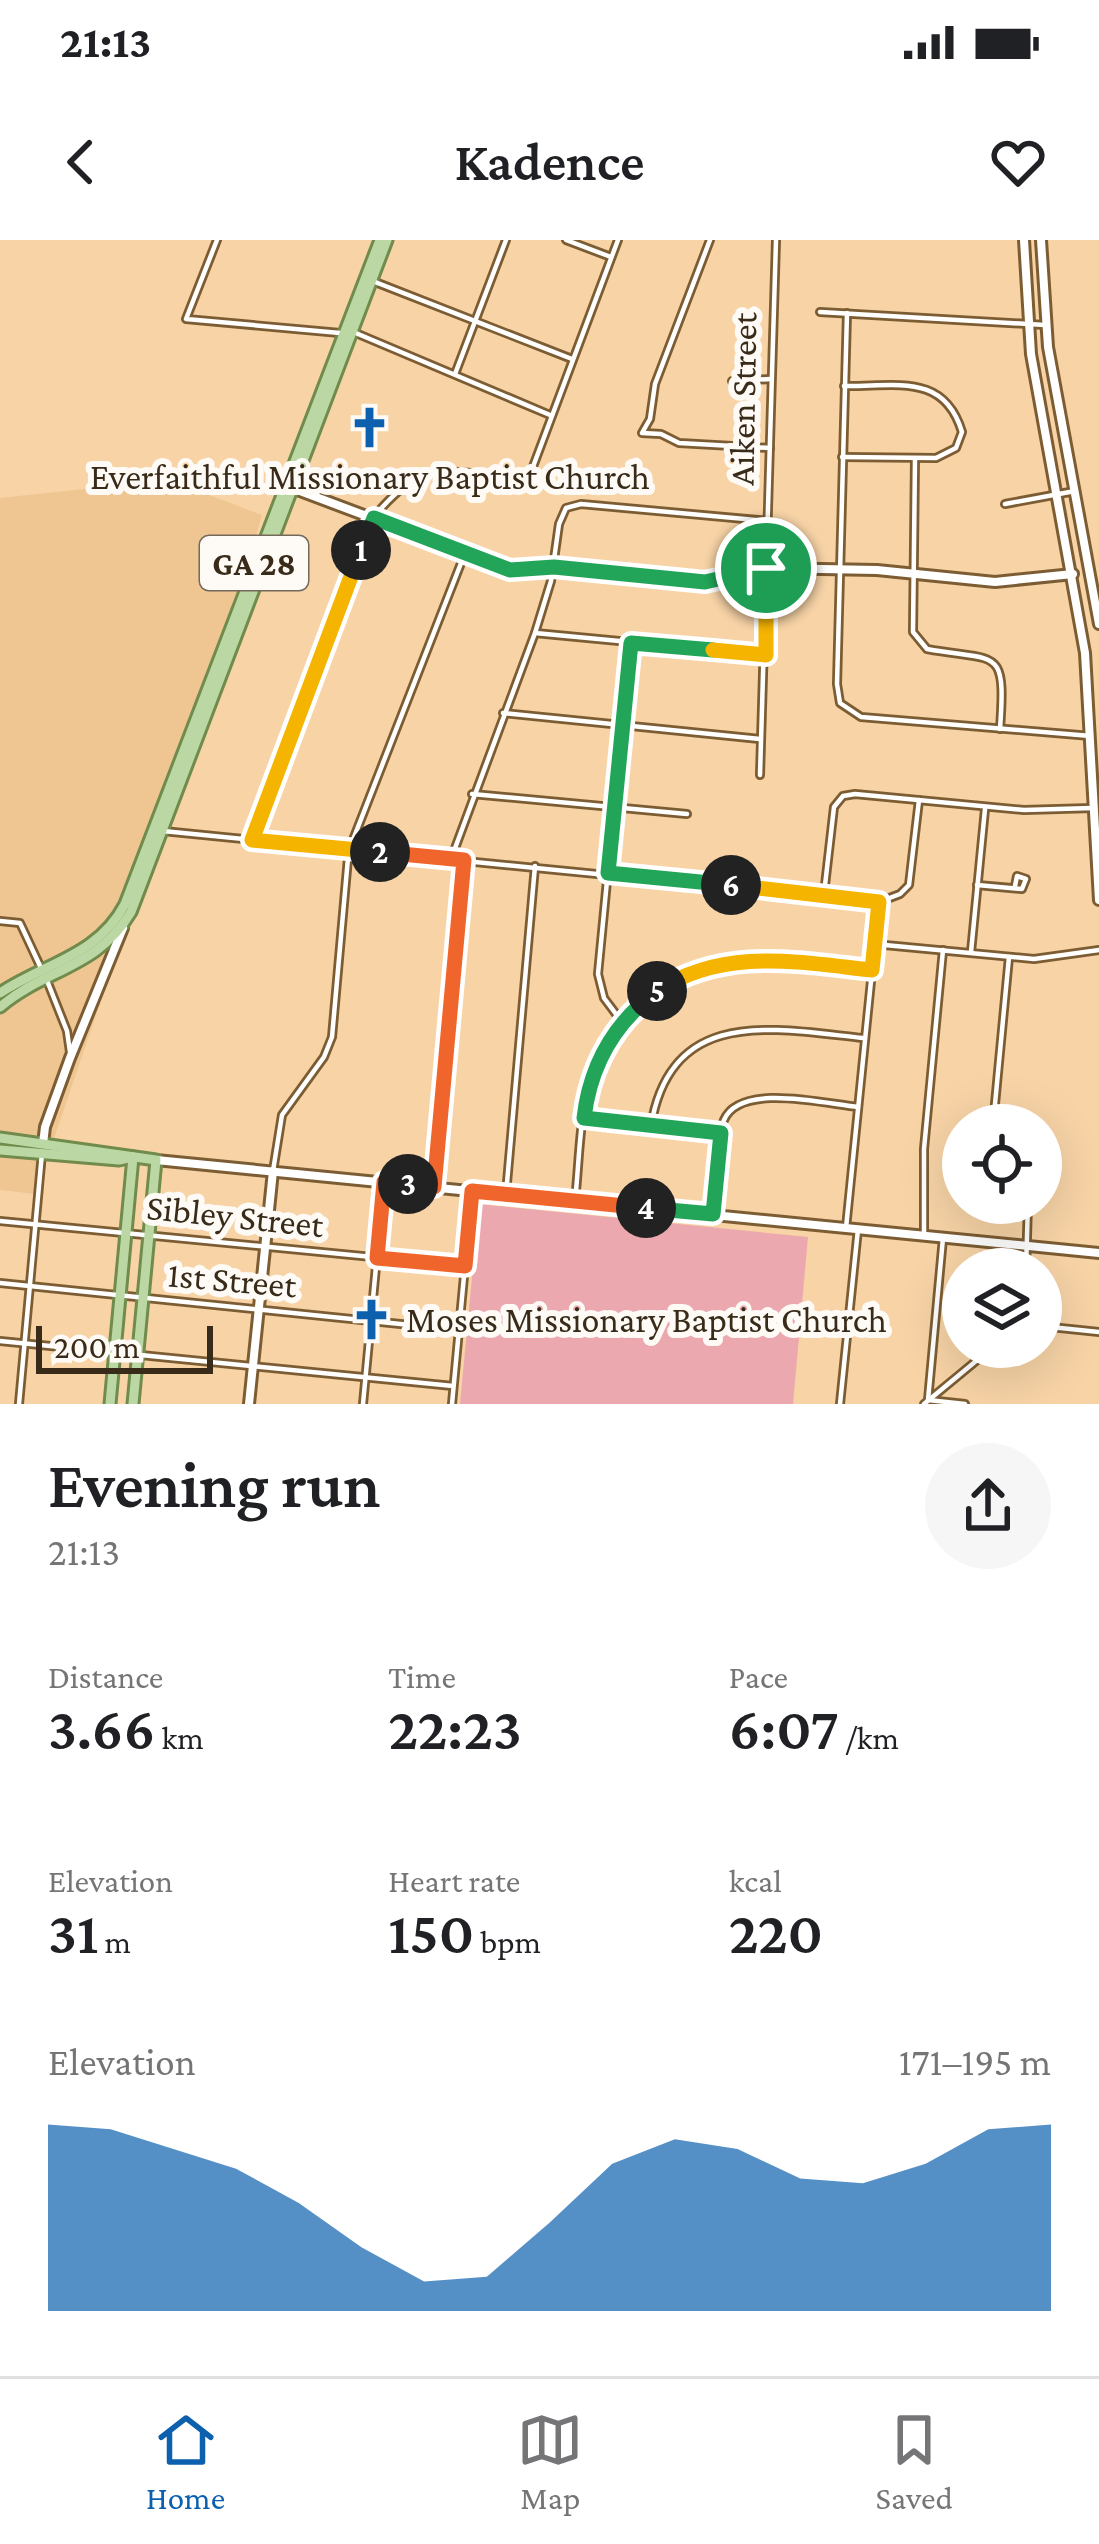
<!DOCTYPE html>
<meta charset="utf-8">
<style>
:root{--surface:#fff;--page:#f6f6f6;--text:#202124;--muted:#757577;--line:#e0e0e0;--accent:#0d60ae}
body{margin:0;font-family:"Crimson Pro",serif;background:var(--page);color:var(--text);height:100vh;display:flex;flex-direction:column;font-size:45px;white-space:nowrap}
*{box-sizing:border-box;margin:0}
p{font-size:39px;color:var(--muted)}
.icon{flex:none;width:66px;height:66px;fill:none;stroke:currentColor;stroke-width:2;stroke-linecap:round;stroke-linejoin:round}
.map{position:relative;height:1164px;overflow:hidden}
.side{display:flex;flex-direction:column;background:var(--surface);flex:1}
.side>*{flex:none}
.buttons{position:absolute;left:942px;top:864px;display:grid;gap:24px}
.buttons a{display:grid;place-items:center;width:120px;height:120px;border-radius:50%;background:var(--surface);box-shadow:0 12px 48px #0002;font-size:60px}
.scale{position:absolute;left:36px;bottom:30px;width:177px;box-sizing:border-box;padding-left:12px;border:6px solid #392b19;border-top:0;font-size:33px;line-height:42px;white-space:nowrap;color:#392b19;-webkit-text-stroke:9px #fefaf5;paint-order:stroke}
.pin{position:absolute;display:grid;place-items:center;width:102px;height:102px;color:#fff;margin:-51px;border:6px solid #fff;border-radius:50%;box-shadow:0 3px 12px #0007}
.km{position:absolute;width:60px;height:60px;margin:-30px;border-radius:50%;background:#222;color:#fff;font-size:33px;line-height:60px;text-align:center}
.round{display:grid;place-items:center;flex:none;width:126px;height:126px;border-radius:63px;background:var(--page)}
.overview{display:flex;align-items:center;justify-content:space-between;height:204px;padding:0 48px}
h1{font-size:66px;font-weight:600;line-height:90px}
.stats{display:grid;grid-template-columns:repeat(3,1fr);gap:18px;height:204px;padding:12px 48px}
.stats div{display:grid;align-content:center}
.stats b{font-size:60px;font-weight:600}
.stats small{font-size:33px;font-weight:400}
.stats p{font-size:33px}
.chart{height:336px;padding:24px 48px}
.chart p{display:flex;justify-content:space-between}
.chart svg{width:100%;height:216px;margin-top:12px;fill:var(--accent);opacity:.7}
.status{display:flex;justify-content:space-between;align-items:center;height:84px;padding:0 60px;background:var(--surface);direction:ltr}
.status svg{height:33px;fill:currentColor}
header{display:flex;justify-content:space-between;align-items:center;height:156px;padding:0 48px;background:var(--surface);font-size:54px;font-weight:600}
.dock{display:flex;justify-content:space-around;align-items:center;height:168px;border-top:3px solid var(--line);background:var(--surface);font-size:33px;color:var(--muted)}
.dock a{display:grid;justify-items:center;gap:6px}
.dock .selected{color:var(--accent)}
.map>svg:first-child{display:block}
</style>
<div class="status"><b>21:13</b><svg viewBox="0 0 49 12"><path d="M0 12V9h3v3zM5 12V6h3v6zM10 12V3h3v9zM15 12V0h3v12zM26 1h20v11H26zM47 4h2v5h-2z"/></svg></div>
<header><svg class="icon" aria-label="back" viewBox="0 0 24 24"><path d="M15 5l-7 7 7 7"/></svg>Kadence<svg class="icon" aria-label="heart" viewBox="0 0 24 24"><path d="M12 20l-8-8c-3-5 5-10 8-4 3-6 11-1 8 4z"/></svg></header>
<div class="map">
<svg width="1099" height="1164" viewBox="0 0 1099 1164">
<rect width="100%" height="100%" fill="#f7d3a6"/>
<polygon fill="#efc692" points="169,240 262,275 236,366 35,954 0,950 0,258"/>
<polygon fill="#eca8af" points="479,964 808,997 793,1164 460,1164"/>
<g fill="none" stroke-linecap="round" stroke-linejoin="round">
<defs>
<g id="street">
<polyline points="217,0 186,79 340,93"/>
<polyline points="566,0 611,17"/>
<polyline points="710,0 655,144 650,179 642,193 661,194 679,203 770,208"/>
<polyline points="370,40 572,119"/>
<polyline points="820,72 1045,85"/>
<polyline points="847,73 837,444 840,463 861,477 1091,496"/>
<polyline points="351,91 550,175"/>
<polyline points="455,134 506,0"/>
<polyline points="732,141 771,139"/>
<path d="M842 217 936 218 956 208 962 192C944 132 895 147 844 146"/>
<path d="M915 219 913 392 927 409C998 422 1006 405 1000 489"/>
<polyline points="1005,264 1075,251"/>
<polyline points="535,393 766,415"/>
<polyline points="503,473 760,499"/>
<polyline points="760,535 776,0"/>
<polyline points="472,554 687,574"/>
<polyline points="163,591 879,662"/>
<path d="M252 600 377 273C417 227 438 228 495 236 509 238 519 240 531 232L618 0"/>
<polyline points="349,610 465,313"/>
<polyline points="451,619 535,393 551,341 559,284 566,268 581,264 768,281"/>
<polyline points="977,645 1022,649 1026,639 1017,636 1015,646"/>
<polyline points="824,654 834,567 843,556 855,554 1024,570 1093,568"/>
<polyline points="879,662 900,654 909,645 919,560"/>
<polyline points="0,681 20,683 41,728"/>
<polyline points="874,704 1034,719 1099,710"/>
<polyline points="971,712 985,569"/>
<polyline points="46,738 67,791 70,812"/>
<polyline points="622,782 604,758 598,734 630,403"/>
<polyline points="583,878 721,893"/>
<polyline points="993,885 1009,717"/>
<path d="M651 886C671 765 775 789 863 798"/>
<polyline points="273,931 282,875 324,817 332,797 348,618"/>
<polyline points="434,947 464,620"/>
<polyline points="506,954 535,626"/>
<path d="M575 961C579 925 579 886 588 850 607 776 676 724 751 719 790 717 832 726 871 730"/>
<path d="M713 974C716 946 713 906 724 880 740 842 826 864 858 867"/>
<polyline points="0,981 465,1026"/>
<polyline points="846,988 879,662"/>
<polyline points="924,996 924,909 943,710"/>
<polyline points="943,998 928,1160 965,1164"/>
<polyline points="1026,1029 1028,963"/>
<polyline points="0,1043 459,1090"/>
<polyline points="1041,1086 1099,1092"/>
<polyline points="0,1101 453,1146"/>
<polyline points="19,1164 42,913"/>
<polyline points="363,1164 384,942"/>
<polyline points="452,1164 472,951"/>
<polyline points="840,1164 858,989"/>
<polyline points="924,1164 993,1107"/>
</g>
<g id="secondary">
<polyline points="1024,0 1031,114 1085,413 1099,660"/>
<polyline points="1041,0 1048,107 1099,384"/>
<polyline points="292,248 510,330 554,327 705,342 766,328 877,330 995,342 1073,334"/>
<polyline points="43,904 45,887 70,818 123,688"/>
<polyline points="156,920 1099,1013"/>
<polyline points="249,1164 273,931"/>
</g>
<g id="primary">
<path d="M0 753C45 723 98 716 125 664L380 0"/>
<path d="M0 767C46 728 97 729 131 672L387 0"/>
<polyline points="0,898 156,920 133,1164"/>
<polyline points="0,910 119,920 133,917"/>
<polyline points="110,1164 133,917"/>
</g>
</defs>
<use href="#street" stroke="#7c5d33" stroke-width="10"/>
<use href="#secondary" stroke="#7c5d33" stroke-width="14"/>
<use href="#primary" stroke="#708b4c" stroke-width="15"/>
<use href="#street" stroke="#fff" stroke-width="4.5"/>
<use href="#secondary" stroke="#fff" stroke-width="8"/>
<use href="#primary" stroke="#bbd8a4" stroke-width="9"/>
</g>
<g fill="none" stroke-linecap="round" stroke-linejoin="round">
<defs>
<polyline id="split-1" points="361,310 374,278 510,330 554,327 705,342 766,328"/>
<polyline id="split-2" points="361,310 252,600 380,612"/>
<polyline id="split-3" points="380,612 464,620 434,947 408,944"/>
<polyline id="split-4" points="408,944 384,942 377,1018 465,1026 472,951 646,968"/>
<path id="split-5" d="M646 968 713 974 721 893 584 878C590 826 614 783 657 751"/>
<path id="split-6" d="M657 751C724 707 797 722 872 730L879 662 731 645"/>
<polyline id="split-7" points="713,410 631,403 608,633 731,645"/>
<polyline id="split-8" points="713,410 766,415 766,328"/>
</defs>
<use href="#split-1" stroke="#fff" stroke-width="24"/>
<use href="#split-2" stroke="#fff" stroke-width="24"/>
<use href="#split-3" stroke="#fff" stroke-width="24"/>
<use href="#split-4" stroke="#fff" stroke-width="24"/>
<use href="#split-5" stroke="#fff" stroke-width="24"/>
<use href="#split-6" stroke="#fff" stroke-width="24"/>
<use href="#split-7" stroke="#fff" stroke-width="24"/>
<use href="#split-8" stroke="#fff" stroke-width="24"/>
<use href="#split-1" stroke="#22a559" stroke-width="15"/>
<use href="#split-2" stroke="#f5b400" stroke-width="15"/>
<use href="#split-3" stroke="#f0652b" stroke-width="15"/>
<use href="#split-4" stroke="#f0652b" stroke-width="15"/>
<use href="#split-5" stroke="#22a559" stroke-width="15"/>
<use href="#split-6" stroke="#f5b400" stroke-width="15"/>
<use href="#split-7" stroke="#22a559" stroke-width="15"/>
<use href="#split-8" stroke="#f5b400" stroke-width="15"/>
</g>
<defs>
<symbol id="church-bare" viewBox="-9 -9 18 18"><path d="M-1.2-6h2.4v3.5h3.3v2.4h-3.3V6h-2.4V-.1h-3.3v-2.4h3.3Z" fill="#0d60ae" stroke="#fefaf5" stroke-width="2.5" paint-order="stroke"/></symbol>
</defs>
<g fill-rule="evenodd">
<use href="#church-bare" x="340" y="158" width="59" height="59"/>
<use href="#church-bare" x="342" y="1050" width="59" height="59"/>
</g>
<g text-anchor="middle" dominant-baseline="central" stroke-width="12" stroke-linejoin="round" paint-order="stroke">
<rect fill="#fefaf5" stroke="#74695b" stroke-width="3" x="200" y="296" width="108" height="54" rx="9"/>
<g font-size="33" font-weight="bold" fill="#392b19">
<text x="254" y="323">GA 28</text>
</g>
<g font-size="36" fill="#392b19" stroke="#fefaf5">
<text transform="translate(743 159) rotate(-89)">Aiken Street</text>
<text transform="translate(235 976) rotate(6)">Sibley Street</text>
<text transform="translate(232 1040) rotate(5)">1st Street</text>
</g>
<g font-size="36" fill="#392b19" stroke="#fefaf5">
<text x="370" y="237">Everfaithful Missionary Baptist Church</text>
<text x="406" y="1080" text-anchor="start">Moses Missionary Baptist Church</text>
</g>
</g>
</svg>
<div class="buttons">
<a><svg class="icon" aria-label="locate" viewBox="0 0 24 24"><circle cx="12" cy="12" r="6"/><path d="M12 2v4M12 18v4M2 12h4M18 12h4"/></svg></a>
<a><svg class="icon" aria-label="layers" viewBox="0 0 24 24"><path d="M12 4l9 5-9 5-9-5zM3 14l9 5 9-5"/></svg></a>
</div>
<div class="scale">200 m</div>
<div class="pin" style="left:766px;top:328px;background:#1e9e55"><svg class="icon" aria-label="arrive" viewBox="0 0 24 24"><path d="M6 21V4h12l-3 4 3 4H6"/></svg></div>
<b class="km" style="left:361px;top:310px">1</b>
<b class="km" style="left:380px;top:612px">2</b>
<b class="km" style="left:408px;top:944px">3</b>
<b class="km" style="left:646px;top:968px">4</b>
<b class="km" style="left:657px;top:751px">5</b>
<b class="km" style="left:731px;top:645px">6</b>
</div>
<section class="side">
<div class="overview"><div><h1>Evening run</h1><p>21:13</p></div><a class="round"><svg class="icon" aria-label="share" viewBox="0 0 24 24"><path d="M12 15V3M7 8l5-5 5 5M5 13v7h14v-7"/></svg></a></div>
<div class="stats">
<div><p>Distance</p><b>3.66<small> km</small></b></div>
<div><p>Time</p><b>22:23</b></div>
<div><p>Pace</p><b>6:07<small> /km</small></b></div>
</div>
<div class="stats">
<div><p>Elevation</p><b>31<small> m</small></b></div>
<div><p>Heart rate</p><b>150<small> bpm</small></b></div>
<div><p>kcal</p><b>220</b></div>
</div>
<div class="chart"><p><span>Elevation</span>171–195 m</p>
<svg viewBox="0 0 160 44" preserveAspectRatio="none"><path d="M0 44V6L10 7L20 11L30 15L40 22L50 31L60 38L70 37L80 26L90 14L100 9L110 11L120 17L130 18L140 14L150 7L160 6V44z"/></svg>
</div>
</section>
<nav class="dock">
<a class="selected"><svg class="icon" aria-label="home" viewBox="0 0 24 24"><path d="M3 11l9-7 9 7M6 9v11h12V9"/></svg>Home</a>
<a><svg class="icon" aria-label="map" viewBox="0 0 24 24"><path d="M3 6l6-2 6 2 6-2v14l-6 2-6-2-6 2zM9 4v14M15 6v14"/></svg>Map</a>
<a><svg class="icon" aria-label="saved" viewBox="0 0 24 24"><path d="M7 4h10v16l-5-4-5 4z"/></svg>Saved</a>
</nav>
